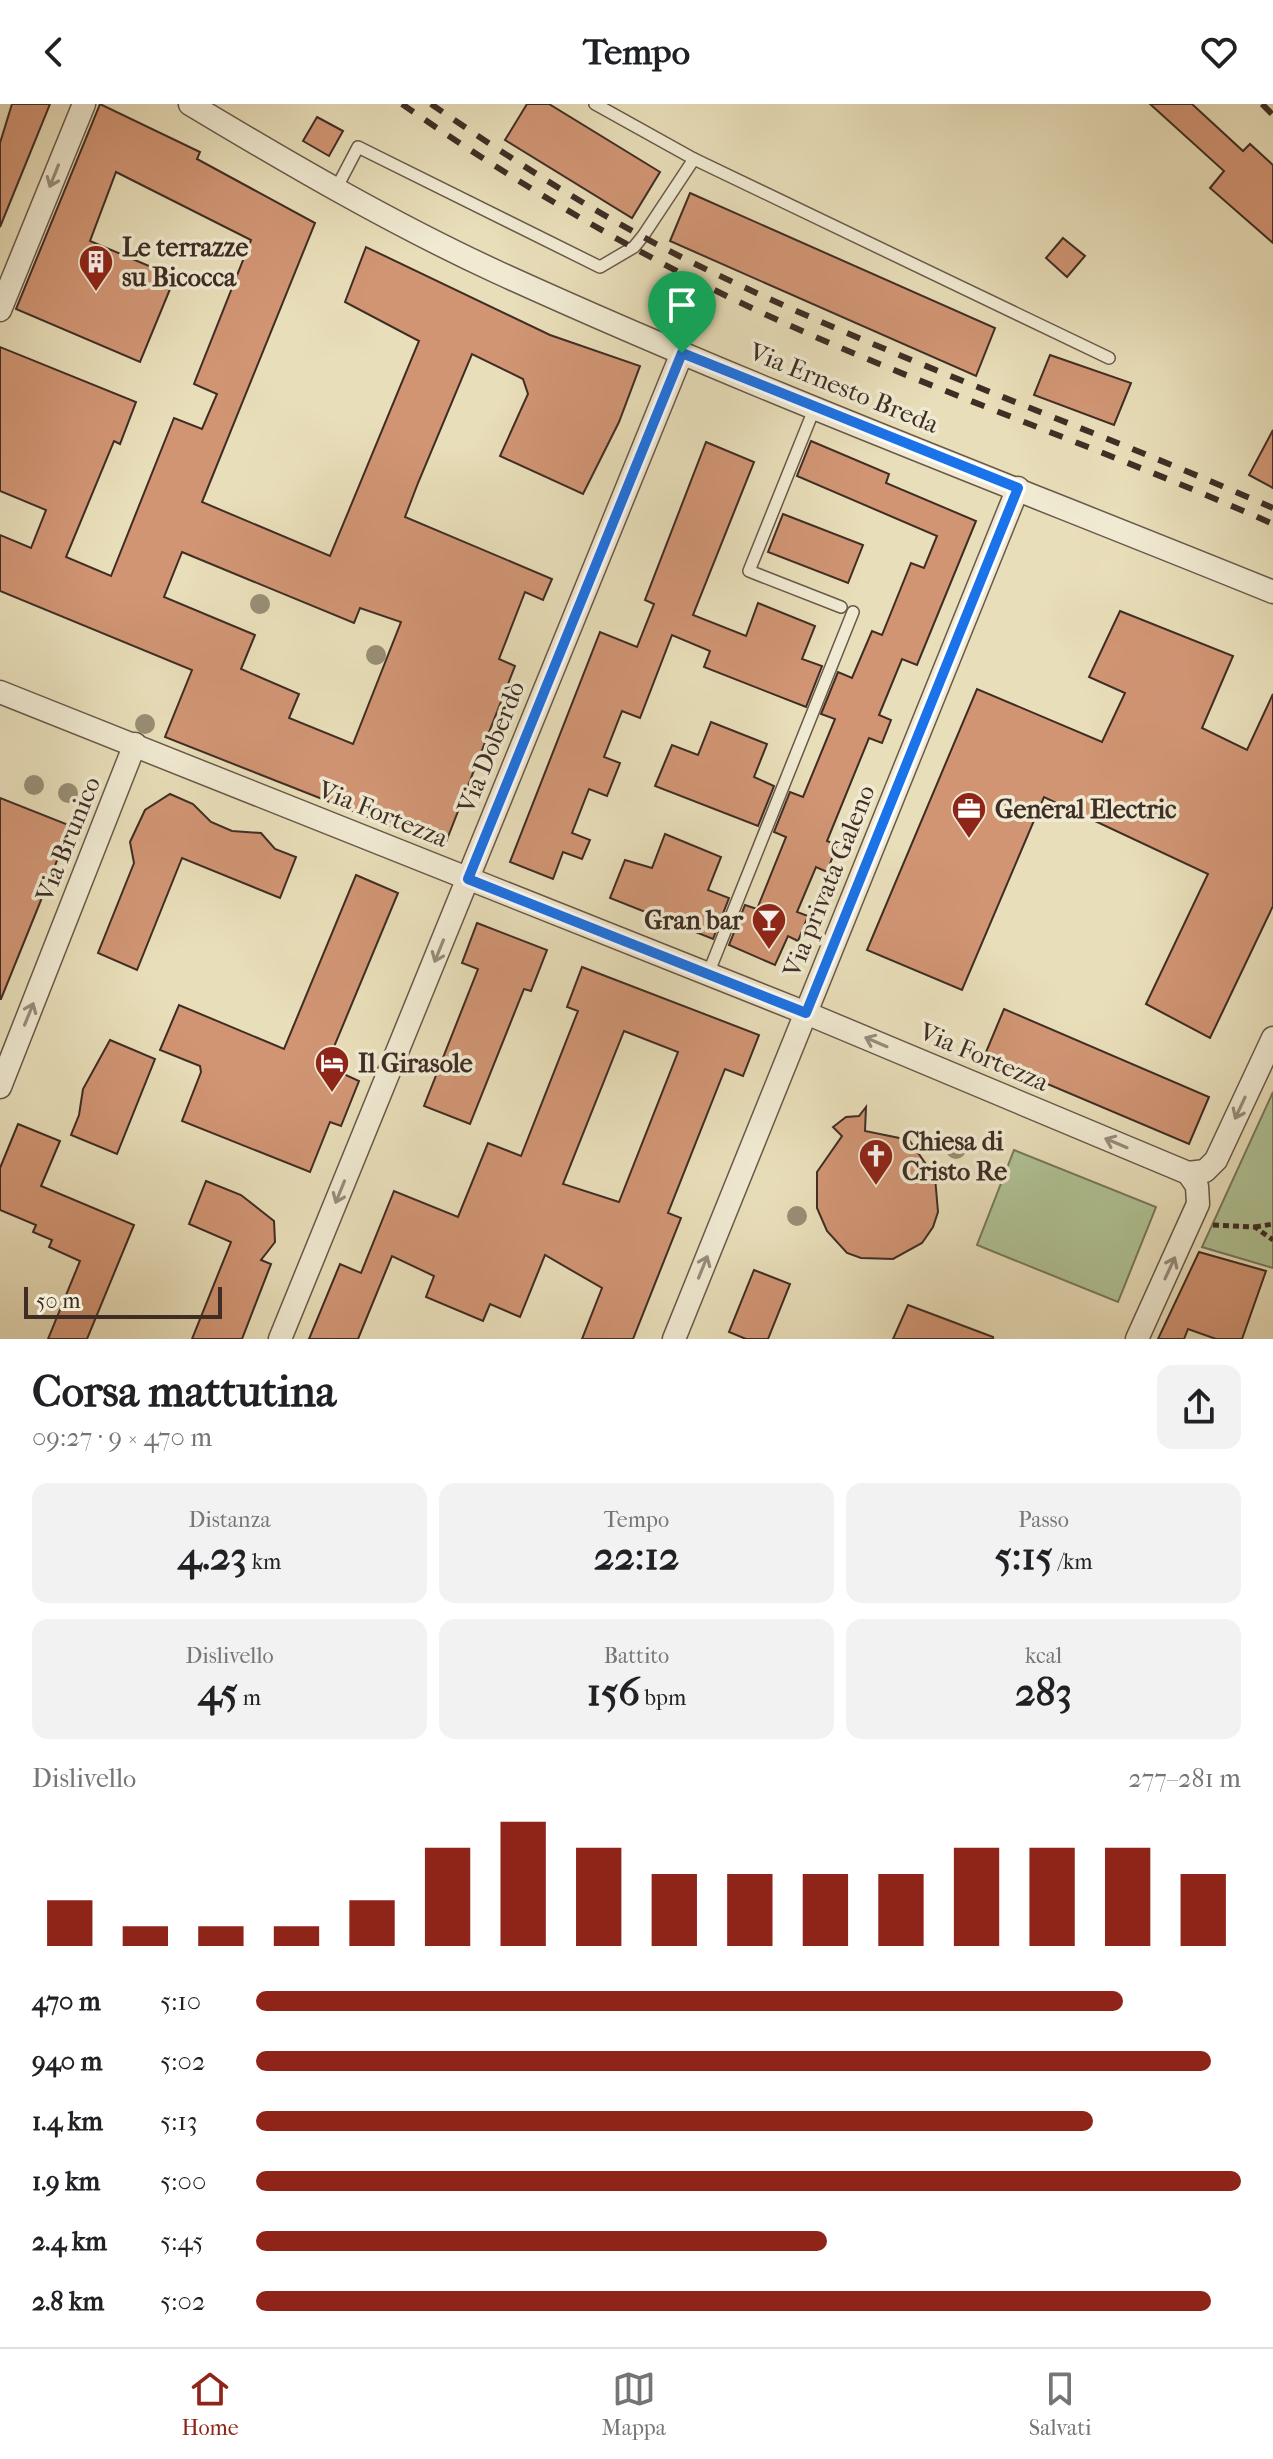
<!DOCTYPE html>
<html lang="it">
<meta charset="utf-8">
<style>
:root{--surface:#fff;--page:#f2f2f2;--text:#202124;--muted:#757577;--line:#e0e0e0;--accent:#8f2418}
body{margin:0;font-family:"IM FELL French Canon",serif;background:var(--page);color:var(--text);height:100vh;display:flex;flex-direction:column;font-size:30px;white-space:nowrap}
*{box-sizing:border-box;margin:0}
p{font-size:26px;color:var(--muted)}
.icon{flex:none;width:44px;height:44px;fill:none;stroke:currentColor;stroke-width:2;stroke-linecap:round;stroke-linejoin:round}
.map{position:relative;height:1235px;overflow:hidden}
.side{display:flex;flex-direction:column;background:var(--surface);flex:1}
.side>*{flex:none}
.scale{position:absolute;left:24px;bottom:20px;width:198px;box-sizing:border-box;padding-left:8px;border:4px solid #3f2d25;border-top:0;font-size:22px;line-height:28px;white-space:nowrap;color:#3f2d25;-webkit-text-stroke:6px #f0ead2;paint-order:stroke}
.pin{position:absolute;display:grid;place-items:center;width:68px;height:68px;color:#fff;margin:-82px -34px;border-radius:50% 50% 50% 0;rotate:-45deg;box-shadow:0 0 8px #0007}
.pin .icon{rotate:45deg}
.round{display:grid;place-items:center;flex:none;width:84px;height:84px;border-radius:16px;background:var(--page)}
.headline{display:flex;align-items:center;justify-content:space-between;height:136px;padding:0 32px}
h1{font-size:44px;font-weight:700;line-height:60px}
.stats{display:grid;grid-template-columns:repeat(3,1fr);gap:12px;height:136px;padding:8px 32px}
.stats div{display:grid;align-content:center;border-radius:16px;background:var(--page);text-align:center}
.stats b{font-size:40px;font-weight:700}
.stats small{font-size:22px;font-weight:400}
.stats p{font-size:22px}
.chart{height:224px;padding:16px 32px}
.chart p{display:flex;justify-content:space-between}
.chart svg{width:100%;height:144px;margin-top:8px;stroke:var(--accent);stroke-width:6}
ul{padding:0 32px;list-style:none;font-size:26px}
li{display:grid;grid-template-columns:128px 96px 1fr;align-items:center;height:60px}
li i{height:20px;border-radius:10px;background:var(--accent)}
header{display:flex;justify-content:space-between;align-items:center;height:104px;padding:0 32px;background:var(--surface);font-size:36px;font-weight:700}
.tabs{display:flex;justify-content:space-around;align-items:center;height:112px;border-top:2px solid var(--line);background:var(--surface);font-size:22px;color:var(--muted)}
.tabs a{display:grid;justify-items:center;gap:4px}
.tabs .selected{color:var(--accent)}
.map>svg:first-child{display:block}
</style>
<header><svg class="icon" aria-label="back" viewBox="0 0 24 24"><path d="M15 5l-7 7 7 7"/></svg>Tempo<svg class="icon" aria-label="heart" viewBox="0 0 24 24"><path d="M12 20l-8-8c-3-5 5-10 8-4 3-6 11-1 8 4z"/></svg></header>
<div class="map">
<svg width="1273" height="1235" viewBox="0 0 1273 1235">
<rect width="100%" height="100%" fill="#e8deb9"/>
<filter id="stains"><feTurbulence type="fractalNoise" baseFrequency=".0025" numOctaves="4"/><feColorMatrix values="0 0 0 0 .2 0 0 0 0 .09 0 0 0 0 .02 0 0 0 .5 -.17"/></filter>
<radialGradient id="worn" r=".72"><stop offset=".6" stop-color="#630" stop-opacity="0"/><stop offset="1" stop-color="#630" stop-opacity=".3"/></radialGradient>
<g fill="#b0c294" stroke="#78785c" stroke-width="2">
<polygon points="1273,988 1273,1164 1202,1143"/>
<polygon points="1014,1046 1156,1103 1118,1198 977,1141"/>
</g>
<g fill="#d19574" stroke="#3f2d25" stroke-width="2" fill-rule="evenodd">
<polygon points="12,0 50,0 0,123 0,39"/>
<path d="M100 0 200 48 197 55 315 119 202 398 330 452 419 237 345 198 366 143 550 231 640 262 619 318 583 390 500 352 528 290 523 275 472 250 418 379 405 413 552 475 543 496 525 488 499 555 515 562 444 743 165 633 192 566 0 487V431L31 444 46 406 0 387V243L136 298 120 340 114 337 66 453 111 472 174 314 202 325 217 290 194 280 251 136 116 68 90 137 175 173 140 258 16 205ZM182 448 354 519 360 504 401 518 353 640 289 614 299 590 241 565 255 531 164 493Z"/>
<polygon points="527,0 549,0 660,68 632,114 505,36"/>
<polygon points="1150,0 1192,0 1243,47 1250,40 1273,61 1273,139 1210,84 1224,67"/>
<polygon points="317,13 343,27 329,52 303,37"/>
<polygon points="690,89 995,224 976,272 670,137"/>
<polygon points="1063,134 1085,152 1067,173 1046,154"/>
<polygon points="1050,251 1131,279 1114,321 1034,291"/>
<polygon points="1273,326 1273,384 1249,371"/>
<polygon points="811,337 889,370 886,379 976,417 917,561 902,555 879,611 891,616 882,639 869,634 827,737 837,741 827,768 816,763 797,808 808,812 798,837 788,832 775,861 729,841 745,801 757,805 786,733 774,728 790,688 803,693 835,615 821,610 838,568 852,574 872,527 882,531 911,459 924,464 937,432 797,372"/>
<polygon points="706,338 754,358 693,511 746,532 758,499 815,522 802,555 822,562 806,603 704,563 710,547 672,531 640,614 622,607 604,653 620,659 607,692 589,685 572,729 590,736 582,755 563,748 553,775 510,758 600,528 637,543 654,500 645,496"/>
<polygon points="783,410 863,441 848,479 768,448"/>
<polygon points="1120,507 1233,552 1202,624 1247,646 1273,590 1273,802 1210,934 1146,900 1208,770 1044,693 962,886 867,846 977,585 1102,638 1125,589 1089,573"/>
<polygon points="711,618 767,640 754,673 774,682 758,722 655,682 672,641 698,651"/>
<polygon points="170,690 193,700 211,718 232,727 261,729 275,745 296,753 280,794 182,754 137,866 98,849 134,759 130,738 145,706"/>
<polygon points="0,694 71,722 1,895 0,895"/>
<polygon points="665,730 721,753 708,786 729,794 713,835 610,794 625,756 652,764"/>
<polygon points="356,771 398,789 326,962 359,977 341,1022 330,1018 310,1068 182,1017 201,968 200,962 160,946 179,901 284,945"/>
<polygon points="477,819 547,846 531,887 524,885 470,1020 424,1002 478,865 462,859"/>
<path d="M582 863 759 931 743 972 725 965 668 1109 681 1114 633 1235H582L602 1184 545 1151 520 1213 490 1200 483 1217 426 1193 434 1172 392 1152 358 1235H309L340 1160 361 1169 394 1087 458 1113 488 1039 521 1052 578 907 567 903ZM624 927 678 948 619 1098 563 1080Z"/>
<polygon points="1004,905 1209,993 1189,1040 984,953"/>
<polygon points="110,936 155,955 117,1050 71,1031 79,1011 83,985"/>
<polygon points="866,1003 865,1027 909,1036 935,1073 938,1108 933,1123 922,1139 893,1155 861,1154 847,1149 827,1127 817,1104 817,1068 842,1032 833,1023 846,1013 859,1012"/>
<polygon points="18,1020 60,1037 41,1082 134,1121 87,1235 48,1235 80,1157 49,1143 52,1136 33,1128 36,1121 0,1106 0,1064"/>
<polygon points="206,1077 241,1091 274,1117 275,1138 261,1156 271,1160 242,1235 192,1235 231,1138 189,1120"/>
<polygon points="1199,1148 1266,1167 1242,1235 1216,1235 1188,1225 1184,1235 1158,1235"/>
<polygon points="754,1166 790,1180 768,1235 746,1235 729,1228"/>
<polygon points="908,1201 993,1233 993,1235 893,1235"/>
</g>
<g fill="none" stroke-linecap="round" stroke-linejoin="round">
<defs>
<g id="lane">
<polyline points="694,55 1109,254"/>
<polyline points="336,85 358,43 600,163 634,143 643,132 694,55 595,0"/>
<polyline points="815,303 749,467 841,503"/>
<polyline points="708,870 853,508"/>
</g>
<g id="street">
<path d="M190 0C290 60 391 119 497 168 751 284 1014 383 1273 488"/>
<polyline points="0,206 84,0"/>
<polyline points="0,588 806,909 1188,1069 1205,1067 1216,1056 1273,934"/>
<polyline points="0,983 135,640"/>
<polyline points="280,1235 682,249"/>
<polyline points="674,1235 1018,384"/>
<polyline points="1137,1235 1198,1100 1197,1082 1188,1069"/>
</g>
</defs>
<use href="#lane" stroke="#69594a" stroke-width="14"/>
<use href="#street" stroke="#69594a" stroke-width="25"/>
<g stroke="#3f2d25" stroke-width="5" stroke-dasharray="6 4" stroke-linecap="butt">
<polyline points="1213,1121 1255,1123 1273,1136"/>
<polyline points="1255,1123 1273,1120"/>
</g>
<use href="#lane" stroke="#f0ead2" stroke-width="11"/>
<use href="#street" stroke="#f0ead2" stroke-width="22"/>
<g stroke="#3f2d25" stroke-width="6" stroke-dasharray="14 14" stroke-linecap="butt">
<path d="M402 0C514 78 634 149 758 207 926 285 1103 344 1273 420"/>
<path d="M431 0C521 62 616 123 716 170 898 257 1088 323 1273 404"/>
<polyline points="1262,0 1273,11"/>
</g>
</g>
<g fill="#988d74">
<circle cx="260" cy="500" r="10"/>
<circle cx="376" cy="551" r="10"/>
<circle cx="145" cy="620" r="10"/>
<circle cx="34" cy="681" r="10"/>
<circle cx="68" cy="689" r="10"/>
<circle cx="956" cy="1045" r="10"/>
<circle cx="797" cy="1112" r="10"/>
</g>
<defs><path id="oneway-shaft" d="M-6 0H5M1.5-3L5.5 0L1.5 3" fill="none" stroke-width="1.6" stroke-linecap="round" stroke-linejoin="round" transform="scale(2)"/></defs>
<g stroke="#988c7c">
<use href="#oneway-shaft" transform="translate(54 72) rotate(112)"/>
<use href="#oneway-shaft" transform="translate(439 847) rotate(112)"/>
<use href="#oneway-shaft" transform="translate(29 910) rotate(-68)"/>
<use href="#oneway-shaft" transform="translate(876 938) rotate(-157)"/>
<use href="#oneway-shaft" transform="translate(1240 1004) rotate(115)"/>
<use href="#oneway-shaft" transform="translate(1116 1039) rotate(-157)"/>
<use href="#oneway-shaft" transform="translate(340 1088) rotate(112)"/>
<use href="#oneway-shaft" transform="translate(703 1163) rotate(-68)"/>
<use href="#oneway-shaft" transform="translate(1170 1164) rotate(-65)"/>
</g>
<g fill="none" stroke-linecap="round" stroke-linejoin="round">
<defs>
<polygon id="route" points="682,249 1018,384 806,909 468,775"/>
</defs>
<use href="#route" stroke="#fff" stroke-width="16"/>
<use href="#route" stroke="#1a73e8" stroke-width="10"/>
</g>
<defs>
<symbol id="building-pin" viewBox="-11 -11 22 30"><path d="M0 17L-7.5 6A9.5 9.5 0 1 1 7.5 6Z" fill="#8f2418" stroke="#f0ead2"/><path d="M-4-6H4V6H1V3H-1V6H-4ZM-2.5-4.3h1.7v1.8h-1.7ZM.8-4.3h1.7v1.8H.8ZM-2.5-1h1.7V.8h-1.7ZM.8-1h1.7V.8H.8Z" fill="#fff"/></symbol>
<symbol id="office-pin" viewBox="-11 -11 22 30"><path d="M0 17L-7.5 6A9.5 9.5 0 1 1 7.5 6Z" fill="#8f2418" stroke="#f0ead2"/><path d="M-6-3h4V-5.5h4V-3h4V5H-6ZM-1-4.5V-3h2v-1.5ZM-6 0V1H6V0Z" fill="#fff"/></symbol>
<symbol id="bar-pin" viewBox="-11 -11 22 30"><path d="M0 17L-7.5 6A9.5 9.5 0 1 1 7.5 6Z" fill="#8f2418" stroke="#f0ead2"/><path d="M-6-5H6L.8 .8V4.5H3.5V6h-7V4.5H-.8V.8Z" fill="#fff"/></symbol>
<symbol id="hotel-pin" viewBox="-11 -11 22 30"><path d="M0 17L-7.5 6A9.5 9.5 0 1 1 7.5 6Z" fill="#8f2418" stroke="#f0ead2"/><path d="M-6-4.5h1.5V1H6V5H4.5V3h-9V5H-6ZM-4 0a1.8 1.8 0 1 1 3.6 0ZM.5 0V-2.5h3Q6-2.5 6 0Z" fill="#fff"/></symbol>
<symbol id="church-pin" viewBox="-11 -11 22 30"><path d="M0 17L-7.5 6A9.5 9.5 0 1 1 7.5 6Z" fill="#8f2418" stroke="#f0ead2"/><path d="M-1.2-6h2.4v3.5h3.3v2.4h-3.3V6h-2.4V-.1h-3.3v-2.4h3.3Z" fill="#fff"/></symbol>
</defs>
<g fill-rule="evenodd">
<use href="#building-pin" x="76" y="138" width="40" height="54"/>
<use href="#office-pin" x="949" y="685" width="40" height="54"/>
<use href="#bar-pin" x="749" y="796" width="40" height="54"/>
<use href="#hotel-pin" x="312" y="939" width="40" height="54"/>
<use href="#church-pin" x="856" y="1032" width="40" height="54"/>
</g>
<g text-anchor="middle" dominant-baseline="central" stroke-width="7" stroke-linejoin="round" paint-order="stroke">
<g font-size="26" font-weight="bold" fill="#3f2d25" stroke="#f0ead2" text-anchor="start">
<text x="122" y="143">Le terrazze<tspan x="122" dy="30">su Bicocca</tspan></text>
<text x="995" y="705">General Electric</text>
<text x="743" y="816" text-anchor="end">Gran bar</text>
<text x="358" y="959">Il Girasole</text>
<text x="902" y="1037">Chiesa di<tspan x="902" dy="30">Cristo Re</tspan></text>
</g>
<g font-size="26" fill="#3f2d25" stroke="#f0ead2">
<text transform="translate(844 284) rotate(22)">Via Ernesto Breda</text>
<text transform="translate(491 643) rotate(-68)">Via Doberdò</text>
<text transform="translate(383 710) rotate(22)">Via Fortezza</text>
<text transform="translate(68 735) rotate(-68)">Via Brunico</text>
<text transform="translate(829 777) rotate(-68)">Via privata Galeno</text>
<text transform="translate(984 953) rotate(23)">Via Fortezza</text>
</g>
</g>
<rect width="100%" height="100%" filter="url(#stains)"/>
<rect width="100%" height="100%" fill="url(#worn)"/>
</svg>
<div class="scale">50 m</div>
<div class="pin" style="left:682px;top:249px;background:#1e9e55"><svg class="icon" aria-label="arrive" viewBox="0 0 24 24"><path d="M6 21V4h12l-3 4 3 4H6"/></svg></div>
</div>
<section class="side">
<div class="headline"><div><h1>Corsa mattutina</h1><p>09:27 · 9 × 470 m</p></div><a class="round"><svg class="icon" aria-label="share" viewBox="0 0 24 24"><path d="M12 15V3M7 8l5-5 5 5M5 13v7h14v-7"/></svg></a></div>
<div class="stats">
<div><p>Distanza</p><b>4.23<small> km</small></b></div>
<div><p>Tempo</p><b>22:12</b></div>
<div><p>Passo</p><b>5:15<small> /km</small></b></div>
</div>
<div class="stats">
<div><p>Dislivello</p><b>45<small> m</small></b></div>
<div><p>Battito</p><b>156<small> bpm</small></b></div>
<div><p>kcal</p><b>283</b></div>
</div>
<div class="chart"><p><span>Dislivello</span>277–281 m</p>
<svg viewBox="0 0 160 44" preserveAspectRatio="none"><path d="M5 44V30M15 44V38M25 44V38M35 44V38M45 44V30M55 44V14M65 44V6M75 44V14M85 44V22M95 44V22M105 44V22M115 44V22M125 44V14M135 44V14M145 44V14M155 44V22"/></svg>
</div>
<ul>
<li><b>470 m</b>5:10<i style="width:88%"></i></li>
<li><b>940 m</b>5:02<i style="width:97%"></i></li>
<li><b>1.4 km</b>5:13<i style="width:85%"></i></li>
<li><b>1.9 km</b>5:00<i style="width:100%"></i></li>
<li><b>2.4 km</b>5:45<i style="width:58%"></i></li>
<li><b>2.8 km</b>5:02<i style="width:97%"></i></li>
</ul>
</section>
<nav class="tabs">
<a class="selected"><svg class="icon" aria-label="home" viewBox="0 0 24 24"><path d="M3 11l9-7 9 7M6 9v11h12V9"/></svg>Home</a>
<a><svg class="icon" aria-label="map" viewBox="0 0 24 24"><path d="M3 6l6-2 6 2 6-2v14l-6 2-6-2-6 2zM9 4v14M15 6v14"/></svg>Mappa</a>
<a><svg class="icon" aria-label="saved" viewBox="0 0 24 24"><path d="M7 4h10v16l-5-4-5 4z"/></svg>Salvati</a>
</nav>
